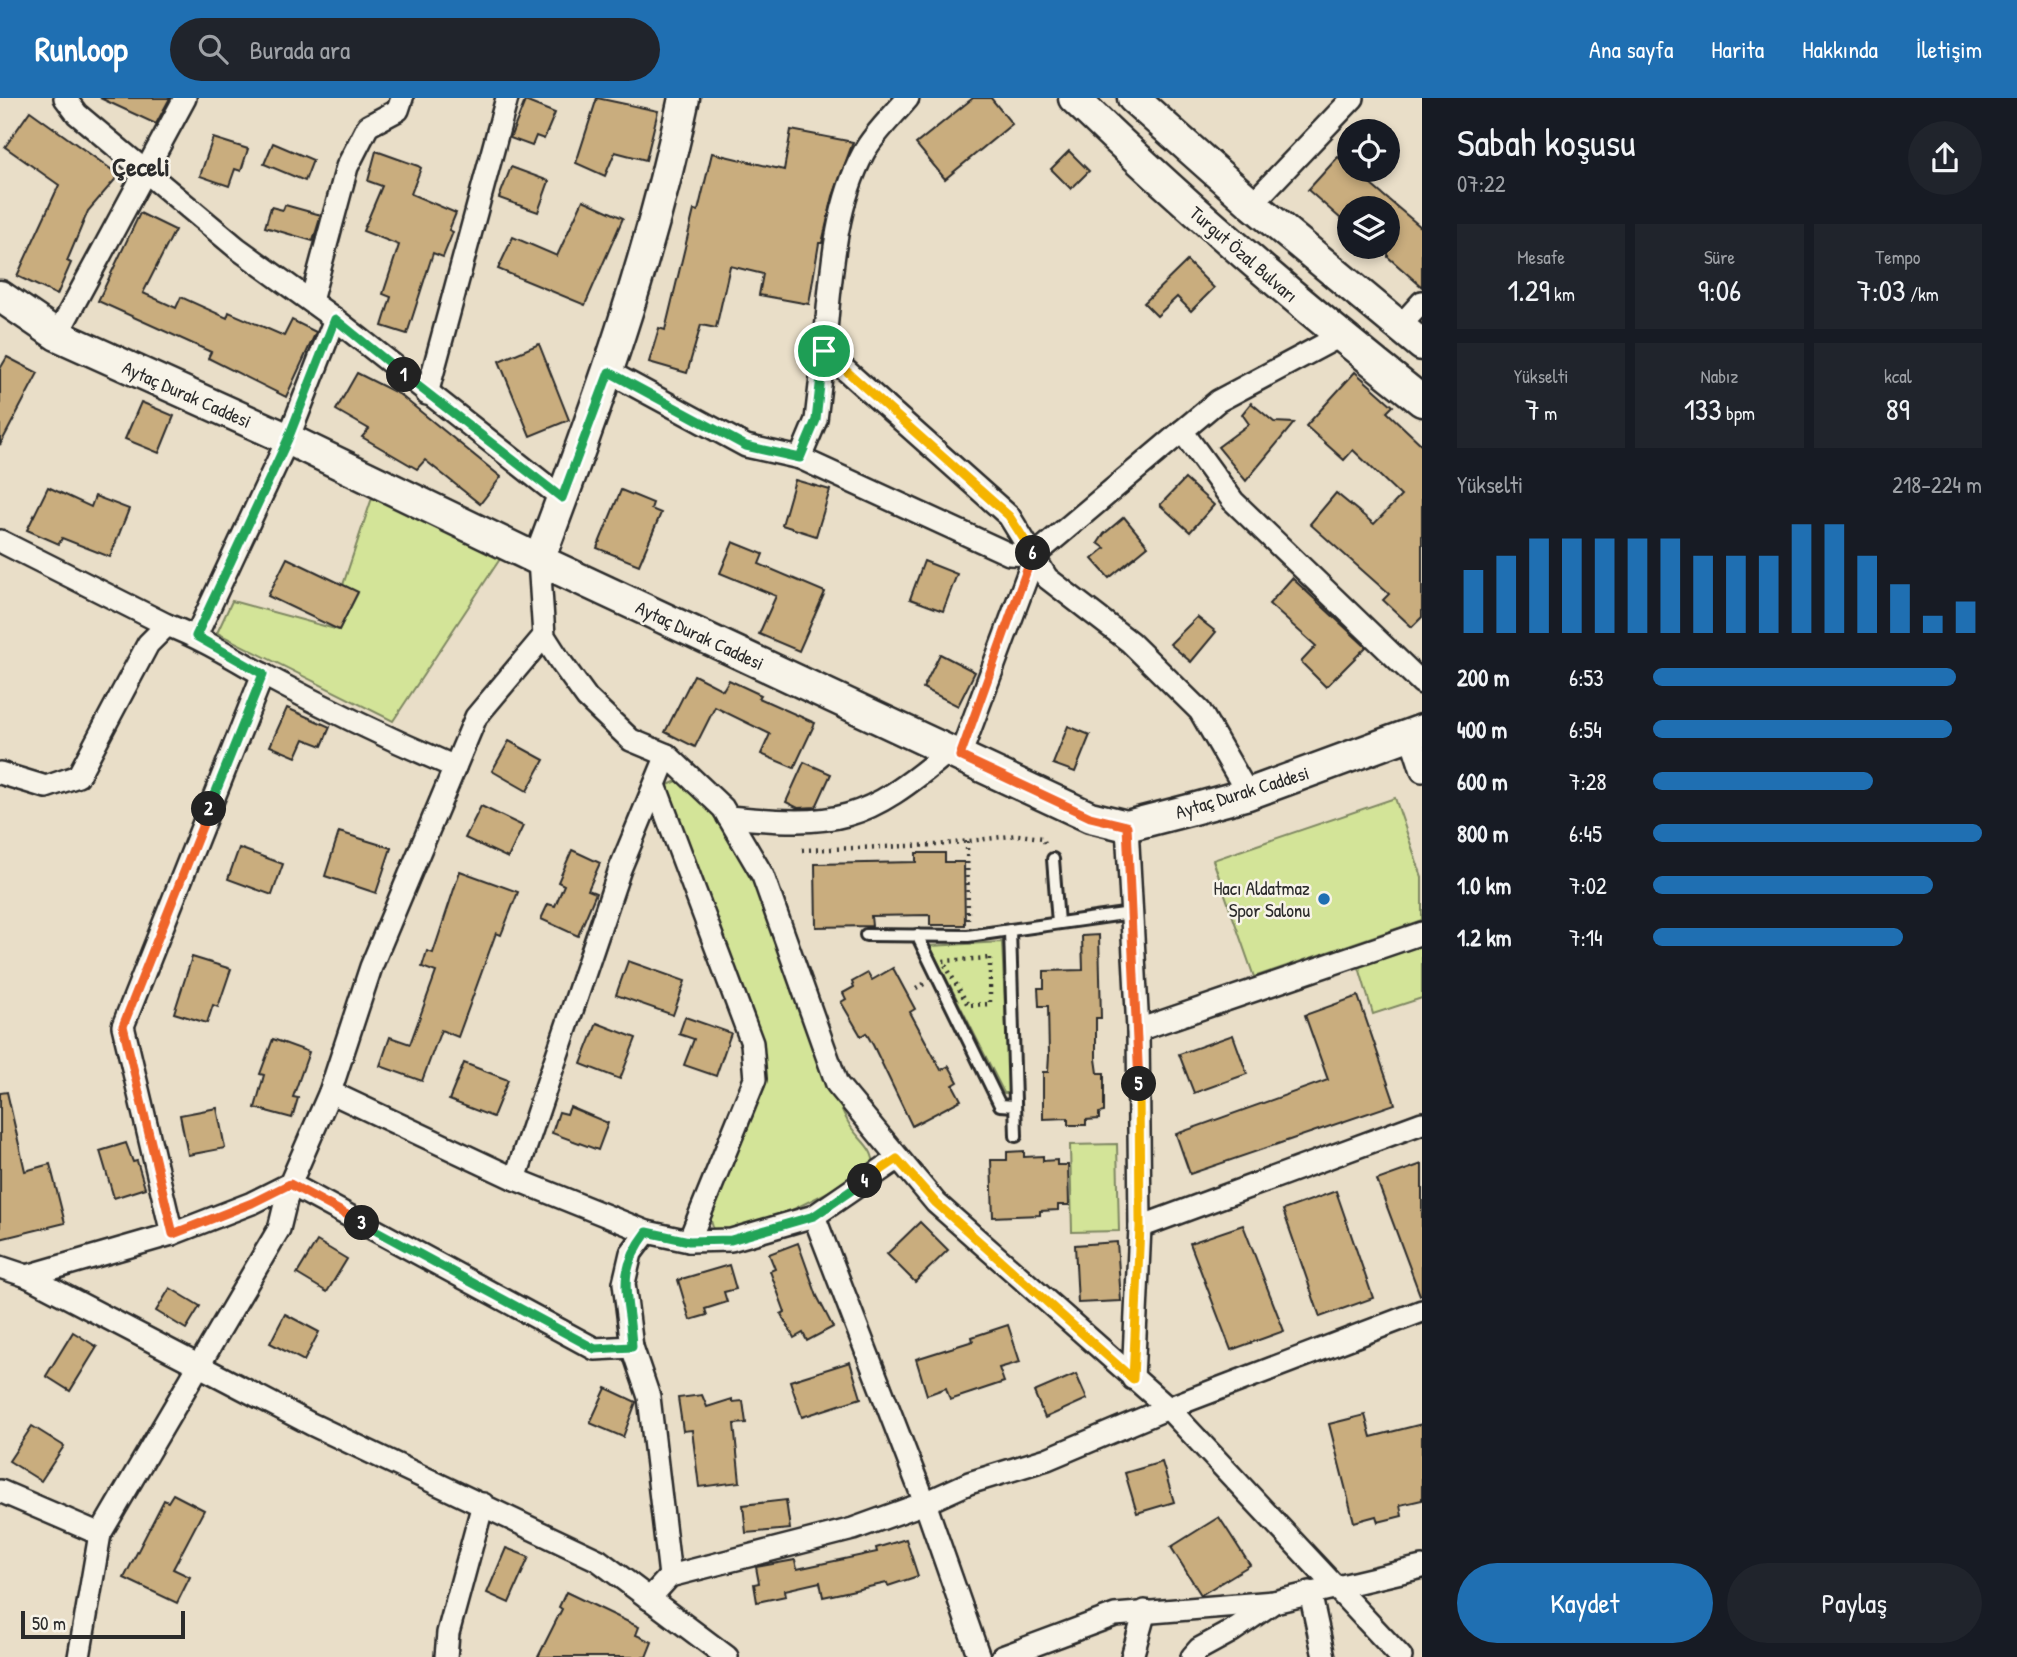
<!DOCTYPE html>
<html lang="tr">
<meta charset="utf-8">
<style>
:root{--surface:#171b24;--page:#20242c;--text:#f1f3f6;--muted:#9ea1a6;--accent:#1f6fb2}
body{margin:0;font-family:"Patrick Hand",sans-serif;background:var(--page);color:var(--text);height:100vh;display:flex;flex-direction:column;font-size:26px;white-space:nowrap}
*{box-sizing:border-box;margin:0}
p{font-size:23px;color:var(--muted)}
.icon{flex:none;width:38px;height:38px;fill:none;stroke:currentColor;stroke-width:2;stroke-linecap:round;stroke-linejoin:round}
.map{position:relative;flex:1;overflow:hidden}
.panel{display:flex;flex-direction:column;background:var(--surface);width:595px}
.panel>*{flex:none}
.tools{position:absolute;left:1337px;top:21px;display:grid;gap:14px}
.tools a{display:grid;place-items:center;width:63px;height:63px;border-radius:50%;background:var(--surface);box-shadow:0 4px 10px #0003;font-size:35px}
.scale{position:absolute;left:21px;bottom:18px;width:164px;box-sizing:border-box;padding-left:7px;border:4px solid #2b2b2b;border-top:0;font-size:19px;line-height:24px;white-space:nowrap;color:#2b2b2b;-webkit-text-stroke:5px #f7f3e8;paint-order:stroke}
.pin{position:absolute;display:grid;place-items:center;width:60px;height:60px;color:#fff;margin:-30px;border:4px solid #fff;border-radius:50%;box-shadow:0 2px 7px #0007}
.km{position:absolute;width:35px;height:35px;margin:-18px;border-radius:50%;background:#222;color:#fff;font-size:19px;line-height:35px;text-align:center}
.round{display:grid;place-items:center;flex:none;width:74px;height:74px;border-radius:37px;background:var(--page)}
.summary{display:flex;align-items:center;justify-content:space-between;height:119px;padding:0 35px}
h1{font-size:38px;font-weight:600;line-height:52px}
.metrics{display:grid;grid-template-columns:repeat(3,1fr);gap:10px;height:119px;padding:7px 35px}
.metrics div{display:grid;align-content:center;border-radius:0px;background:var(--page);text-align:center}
.metrics b{font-size:30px;font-weight:600}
.metrics small{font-size:19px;font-weight:400}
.metrics p{font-size:19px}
.chart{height:196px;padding:14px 35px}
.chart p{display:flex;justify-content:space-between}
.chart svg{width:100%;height:126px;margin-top:7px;stroke:var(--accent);stroke-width:6}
.button{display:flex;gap:14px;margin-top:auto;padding:14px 35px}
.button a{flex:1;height:80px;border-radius:42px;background:var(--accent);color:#fff;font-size:28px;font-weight:600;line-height:80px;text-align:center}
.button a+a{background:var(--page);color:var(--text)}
ul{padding:0 35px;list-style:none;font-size:23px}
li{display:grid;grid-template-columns:112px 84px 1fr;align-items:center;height:52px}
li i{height:18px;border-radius:9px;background:var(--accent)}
header{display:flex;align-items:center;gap:42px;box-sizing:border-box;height:98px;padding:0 35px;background:var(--accent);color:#fff}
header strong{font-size:33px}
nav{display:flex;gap:38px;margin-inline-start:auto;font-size:24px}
.search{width:490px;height:63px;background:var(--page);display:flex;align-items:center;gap:18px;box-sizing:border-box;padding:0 24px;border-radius:38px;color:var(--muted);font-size:26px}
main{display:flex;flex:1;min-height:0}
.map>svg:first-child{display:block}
</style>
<header>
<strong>Runloop</strong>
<div class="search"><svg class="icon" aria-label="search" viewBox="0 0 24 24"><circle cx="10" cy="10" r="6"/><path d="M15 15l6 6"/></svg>Burada ara</div>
<nav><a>Ana sayfa</a><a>Harita</a><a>Hakkında</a><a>İletişim</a></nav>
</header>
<main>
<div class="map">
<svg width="1422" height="1559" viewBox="0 0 1422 1559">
<rect width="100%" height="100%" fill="#e9dec8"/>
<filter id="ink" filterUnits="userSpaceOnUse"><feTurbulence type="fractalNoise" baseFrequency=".0143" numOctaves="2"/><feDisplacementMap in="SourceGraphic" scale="14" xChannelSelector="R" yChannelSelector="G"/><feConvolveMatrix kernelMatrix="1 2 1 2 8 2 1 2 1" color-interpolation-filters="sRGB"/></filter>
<g filter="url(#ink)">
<g fill="#d3e498" stroke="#7f8862" stroke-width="2">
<polygon points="373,397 500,461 393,623 217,535 232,503 339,532 358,495 343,487"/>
<path d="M677 683C768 741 792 897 833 991 838 1003 844 1018 851 1029 861 1044 874 1050 874 1069L864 1076 774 1121 715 1136 709 1116 765 988V968L721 830 668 693V687Z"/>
<polygon points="1395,700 1422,779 1422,822 1254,879 1213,762"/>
<polygon points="1002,844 1009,995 1004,995 930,848"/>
<polygon points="1422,846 1422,900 1373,916 1358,866"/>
<polygon points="1117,1046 1119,1133 1072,1134 1070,1047"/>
</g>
<g fill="#c9ad7e" stroke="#2b2b2b" stroke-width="2">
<polygon points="100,0 170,0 156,26"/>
<polygon points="597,0 658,13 646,62 615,54 605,78 576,65"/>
<polygon points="973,0 991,0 1012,26 945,81 916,46"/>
<polygon points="525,3 555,15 544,41 536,38 532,48 510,40"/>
<polygon points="30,13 119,77 88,113 67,163 71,165 57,197 17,178 59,87 5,49"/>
<polygon points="791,32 853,44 833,98 822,145 819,145 809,206 759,197 763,176 730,168 716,230 701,227 687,275 649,264 659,230 665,232 694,112 698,113 712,55 784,72"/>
<polygon points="213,40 248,51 241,73 235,71 229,88 200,78"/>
<polygon points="273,45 313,62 305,83 264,66"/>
<polygon points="376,53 418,68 421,70 411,96 456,115 449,132 453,134 443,159 433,155 407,236 382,228 391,199 383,196 399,147 363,133 382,88 368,83"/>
<polygon points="1069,53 1089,73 1071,91 1051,71"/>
<polygon points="1338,59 1422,130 1422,189 1388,159 1388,110 1349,110 1349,128 1308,92"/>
<polygon points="511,69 549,83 538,114 499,100"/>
<polygon points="583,102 623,120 585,207 498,171 513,139 557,158"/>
<polygon points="285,107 321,117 313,143 265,129 271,109 283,112"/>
<polygon points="140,115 175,132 143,195 176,210 181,199 227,220 229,214 284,238 292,222 316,234 286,299 208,260 211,254 98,203"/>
<polygon points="1187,163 1214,190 1191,213 1177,199 1157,218 1144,205"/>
<polygon points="539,246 569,322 530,338 499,263"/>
<polygon points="7,259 38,275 0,347 0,271"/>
<polygon points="1355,274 1393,308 1387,314 1422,347 1422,519 1412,529 1383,502 1389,496 1310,426 1336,395 1374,426 1401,398 1353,352 1344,362 1306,328"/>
<polygon points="357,275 399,296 501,379 480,406 425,362 417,371 362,339 369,331 336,312"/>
<polygon points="141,304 174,318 159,355 125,341"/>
<polygon points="1251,305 1274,324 1294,325 1246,383 1218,349 1249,326 1242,316"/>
<polygon points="1185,381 1214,407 1190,434 1160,407"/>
<polygon points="795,382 830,392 816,438 782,427"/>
<polygon points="48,389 91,409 95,398 129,411 110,459 62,440 59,446 27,432"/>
<polygon points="621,392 653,405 651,411 661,415 639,467 597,450"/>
<polygon points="1124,419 1148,448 1109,480 1092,461 1105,450 1098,445 1104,436"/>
<polygon points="733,444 763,456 759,466 825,494 799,553 759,536 776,498 720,475"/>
<polygon points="287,460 358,494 339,532 268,498"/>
<polygon points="924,463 957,476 943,513 910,501"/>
<polygon points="1292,480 1366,549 1326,589 1301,564 1316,548 1269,506"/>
<polygon points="1197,519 1216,534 1191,564 1170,546"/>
<polygon points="940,556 975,574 958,608 923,590"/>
<polygon points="694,577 723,592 729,582 761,597 759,600 815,625 794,670 761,656 770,636 715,609 695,649 665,634"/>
<polygon points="287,610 330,629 322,648 304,641 296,659 270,648"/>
<polygon points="1068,628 1090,637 1075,674 1053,666"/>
<polygon points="509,643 544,662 527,693 492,673"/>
<polygon points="804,664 831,676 816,709 798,710 786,704"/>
<polygon points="481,708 523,728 508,760 465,740"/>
<polygon points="339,734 391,750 376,795 325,778"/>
<polygon points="239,750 283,766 272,797 228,781"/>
<polygon points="572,752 600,765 588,792 596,795 578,838 541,821 548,806 555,808 564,787 558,784"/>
<polygon points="916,755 945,755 945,764 964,764 965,827 930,827 930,817 871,818 872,828 816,829 815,766 916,764"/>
<polygon points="460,773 518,794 501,837 496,835 458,939 441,932 422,983 380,968 390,939 410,946 436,874 422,869 427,853 433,855"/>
<polygon points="1099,837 1101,920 1096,920 1096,961 1098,975 1104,975 1104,1014 1099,1015 1099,1021 1086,1022 1086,1027 1068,1027 1068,1020 1043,1021 1043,974 1048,974 1049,957 1048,908 1039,908 1038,890 1044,890 1044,873 1083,872 1082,838"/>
<polygon points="192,859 231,871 218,909 213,907 207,925 174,915"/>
<polygon points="628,863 685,883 673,917 616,897"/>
<polygon points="893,870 915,911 910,914 941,972 949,968 958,984 953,987 961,1002 912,1028 873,947 866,935 861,938 841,904 846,901 843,895 854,889 852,884 868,875 872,882"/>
<polygon points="1358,898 1395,1006 1190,1076 1176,1036 1328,982 1305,917"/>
<polygon points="685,919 731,935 716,978 684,967 694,941 679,936"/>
<polygon points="597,925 636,940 620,981 581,966"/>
<polygon points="1233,937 1247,976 1194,995 1179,956"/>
<polygon points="273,941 309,954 293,999 298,1000 292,1020 255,1010 264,977 260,976"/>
<polygon points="464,965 508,982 493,1019 449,1002"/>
<polygon points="7,994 25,1073 50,1066 65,1125 0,1141 0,995"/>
<polygon points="570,1009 608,1025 598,1052 552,1035 559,1014 567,1016"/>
<polygon points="217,1010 225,1050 188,1057 180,1017"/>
<polygon points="126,1045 133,1064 137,1063 145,1090 114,1100 100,1053"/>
<polygon points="1024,1053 1024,1059 1043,1058 1043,1063 1057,1062 1057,1067 1068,1067 1069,1107 1058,1107 1058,1112 1040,1113 1040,1117 993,1119 991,1062 1007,1062 1007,1054"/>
<polygon points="1422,1066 1422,1197 1420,1197 1377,1082"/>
<polygon points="1336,1093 1373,1200 1320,1219 1283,1112"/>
<polygon points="920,1124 948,1152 915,1184 887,1156"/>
<polygon points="1243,1127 1284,1233 1231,1252 1190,1145"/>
<polygon points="317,1143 347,1161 327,1194 297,1176"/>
<polygon points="1117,1144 1121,1203 1078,1205 1075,1147"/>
<polygon points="798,1145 817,1198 833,1229 807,1243 803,1235 794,1240 781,1216 785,1214 770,1173 775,1171 769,1156"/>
<polygon points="729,1167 736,1191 724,1194 727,1204 705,1211 707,1217 690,1222 678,1182"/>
<polygon points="170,1190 200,1208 186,1231 156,1213"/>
<polygon points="285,1216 319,1234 304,1263 270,1245"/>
<polygon points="1008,1227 1020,1264 999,1270 1004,1284 950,1302 946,1290 927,1297 916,1261 973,1243 972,1239"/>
<polygon points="73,1234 97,1249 70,1293 46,1278"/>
<polygon points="850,1264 861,1300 802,1319 790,1283"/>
<polygon points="1076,1276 1087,1301 1045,1320 1034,1294"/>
<polygon points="606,1290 636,1304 623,1339 590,1325"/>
<polygon points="702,1297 707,1309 732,1301 732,1304 743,1303 746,1325 734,1326 740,1384 699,1389 692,1332 683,1333 678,1300"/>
<polygon points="1365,1317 1371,1339 1422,1326 1422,1402 1400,1407 1402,1418 1378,1424 1376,1418 1354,1424 1329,1326"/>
<polygon points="32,1328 64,1348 41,1383 9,1363"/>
<polygon points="1162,1364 1174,1404 1137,1415 1125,1375"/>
<polygon points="173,1396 204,1412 173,1471 190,1479 177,1505 124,1480 164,1402 168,1404"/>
<polygon points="786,1402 790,1431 746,1435 743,1407"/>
<polygon points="1219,1419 1250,1467 1201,1497 1171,1449"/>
<polygon points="906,1441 918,1478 888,1488 887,1485 823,1499 820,1484 785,1492 786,1498 757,1504 754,1486 759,1485 756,1469 795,1462 797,1471 877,1454 876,1450"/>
<polygon points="506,1450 529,1459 509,1505 487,1495"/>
<polygon points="566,1494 639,1529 636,1537 652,1544 646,1559 538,1559 562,1511 559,1509"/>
</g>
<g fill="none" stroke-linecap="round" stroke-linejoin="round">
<defs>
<g id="lane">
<polyline points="1053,761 1058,825"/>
<polyline points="1010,832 1016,1038"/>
<polyline points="866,837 968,838 1131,815"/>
<polyline points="917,837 1000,1007 1015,1008"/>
</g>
<g id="street">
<polyline points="65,0 77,16 237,150 335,221 562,400"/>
<path d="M908 0C894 17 875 34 864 54 832 113 831 188 824 253L1009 418 1047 480 1130 544 1200 613 1248 696"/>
<polyline points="1252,106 1353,0"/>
<polyline points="311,203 347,69 368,28 398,12 402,0"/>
<polyline points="1400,228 1422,204"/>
<polyline points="57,237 185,0"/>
<polyline points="1340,238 1218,303 1182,333 1233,403 1422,585"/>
<polyline points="609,274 746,348 800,360 1009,456 1035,457"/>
<polyline points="427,296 507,0"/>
<polyline points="800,360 816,322 824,253"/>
<path d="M0 443 167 527C201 540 230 558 262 576 325 610 389 641 455 669"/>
<polyline points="539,462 544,538 560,563 587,600 631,642 667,657 723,710 763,778 837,986 936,1105 1168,1310 1401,1559"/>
<polyline points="196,538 288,341 335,221"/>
<polyline points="1410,636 1422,673"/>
<polyline points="960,658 1035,457 1182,333"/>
<polyline points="0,675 46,689 78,678 148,546 167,527"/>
<polyline points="655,687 752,945 755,981 689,1143"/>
<path d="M728 719C838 729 864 725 949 653"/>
<polyline points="1127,728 1138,932 1140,1129 1133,1281"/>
<polyline points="1138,932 1422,835"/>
<polyline points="330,994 515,1081 647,1134 689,1143 731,1142 814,1118 897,1061"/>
<polyline points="515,1081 620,771 667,657"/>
<polyline points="814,1118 925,1405 979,1559"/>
<polyline points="1140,1129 1422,1025"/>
<polyline points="647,1134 631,1155 624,1185 632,1249 649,1299 670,1478"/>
<polyline points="172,1136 123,928 263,576"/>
<polyline points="0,1169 27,1178 311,1326 598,1462 727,1559"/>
<polyline points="27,1178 172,1136 252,1105 290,1086 330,994 371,869 476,619 544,538"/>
<polyline points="0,1393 100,1436"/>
<polyline points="1310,1494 1324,1559"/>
<polyline points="649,1501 670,1478 853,1431 925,1405 969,1385 1047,1361 1168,1310 1422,1213"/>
<polyline points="79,1559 100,1436 279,1131 290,1086 595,1251 632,1249"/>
<polyline points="446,1559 448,1535 483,1406"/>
<polyline points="1002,1559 1115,1517 1274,1504 1422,1469"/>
<polyline points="1132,1559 1145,1513"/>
<polyline points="1192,1559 1199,1551 1232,1533 1274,1504"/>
</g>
<g id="secondary">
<path d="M1074 0C1185 108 1301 207 1422 303"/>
<polyline points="1133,0 1252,106 1422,247"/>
<polyline points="0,198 57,237 288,341 539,462 1090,719 1127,728 1193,711 1248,696 1422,632"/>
<path d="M539 462C596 311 651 159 684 0"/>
</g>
</defs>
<use href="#lane" stroke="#2b2b2b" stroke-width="16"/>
<use href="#street" stroke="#2b2b2b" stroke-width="26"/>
<use href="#secondary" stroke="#2b2b2b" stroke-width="35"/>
<g stroke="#2b2b2b" stroke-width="4.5" stroke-dasharray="2 5" stroke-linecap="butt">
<polyline points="967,743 968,822"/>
<polyline points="802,752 937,747 1018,737 1043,740 1046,748"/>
<polygon points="990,860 990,906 968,907 943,863"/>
<polyline points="916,890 926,885"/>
</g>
<use href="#lane" stroke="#f7f3e8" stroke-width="10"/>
<use href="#street" stroke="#f7f3e8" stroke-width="21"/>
<use href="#secondary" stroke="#f7f3e8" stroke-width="30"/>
</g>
</g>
<g fill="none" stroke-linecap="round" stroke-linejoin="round" filter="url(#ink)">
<defs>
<polyline id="split-1" points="404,277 562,400 609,274 746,348 800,360 816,322 824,253"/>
<polyline id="split-2" points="209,711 263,576 196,538 288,341 335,221 404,277"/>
<polyline id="split-3" points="209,711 123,928 173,1136 252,1105 290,1086 362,1125"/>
<path id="split-4" d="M362 1125 595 1251 632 1249C630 1198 613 1179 647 1134L689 1143 731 1142 814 1118 865 1083"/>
<polyline id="split-5" points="865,1083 897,1061 936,1105 1133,1281 1140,1129 1139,986"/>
<polyline id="split-6" points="1033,455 960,658 1090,719 1127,728 1139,986"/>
<polyline id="split-7" points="824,253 1009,418 1033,455"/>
</defs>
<use href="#split-1" stroke="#fff" stroke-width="14"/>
<use href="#split-2" stroke="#fff" stroke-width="14"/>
<use href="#split-3" stroke="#fff" stroke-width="14"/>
<use href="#split-4" stroke="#fff" stroke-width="14"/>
<use href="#split-5" stroke="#fff" stroke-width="14"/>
<use href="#split-6" stroke="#fff" stroke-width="14"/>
<use href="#split-7" stroke="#fff" stroke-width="14"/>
<use href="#split-1" stroke="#22a559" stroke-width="9"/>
<use href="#split-2" stroke="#22a559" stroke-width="9"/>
<use href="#split-3" stroke="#f0652b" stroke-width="9"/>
<use href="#split-4" stroke="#22a559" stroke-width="9"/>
<use href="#split-5" stroke="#f5b400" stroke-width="9"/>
<use href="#split-6" stroke="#f0652b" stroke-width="9"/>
<use href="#split-7" stroke="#f5b400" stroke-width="9"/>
</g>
<circle fill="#1f6fb2" stroke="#f7f3e8" stroke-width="2.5" cx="1324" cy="801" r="7"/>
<g text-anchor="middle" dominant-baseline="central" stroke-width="5" stroke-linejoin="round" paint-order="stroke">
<g font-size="19" fill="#2b2b2b" stroke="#f7f3e8">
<text transform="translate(1244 156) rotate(41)">Turgut Özal Bulvarı</text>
<text transform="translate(187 296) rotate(24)">Aytaç Durak Caddesi</text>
<text transform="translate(700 537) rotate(25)">Aytaç Durak Caddesi</text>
<text transform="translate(1242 694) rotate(-17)">Aytaç Durak Caddesi</text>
</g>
<g font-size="19" fill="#2b2b2b" stroke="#f7f3e8" text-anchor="end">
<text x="1310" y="790">Hacı Aldatmaz<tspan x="1310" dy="22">Spor Salonu</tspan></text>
</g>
<g font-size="26" font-weight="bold" fill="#2b2b2b" stroke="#f7f3e8">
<text x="141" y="68">Çeceli</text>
</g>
</g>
</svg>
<div class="tools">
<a><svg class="icon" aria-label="locate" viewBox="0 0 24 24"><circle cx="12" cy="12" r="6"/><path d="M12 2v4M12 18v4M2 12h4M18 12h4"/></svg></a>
<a><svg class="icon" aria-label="layers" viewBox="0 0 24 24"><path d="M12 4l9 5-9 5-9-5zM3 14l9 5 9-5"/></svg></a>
</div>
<div class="scale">50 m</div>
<div class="pin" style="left:824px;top:253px;background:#1e9e55"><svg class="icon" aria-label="arrive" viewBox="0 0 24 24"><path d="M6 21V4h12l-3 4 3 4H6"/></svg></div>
<b class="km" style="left:404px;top:277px">1</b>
<b class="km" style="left:209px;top:711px">2</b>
<b class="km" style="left:362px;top:1125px">3</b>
<b class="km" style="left:865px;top:1083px">4</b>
<b class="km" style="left:1139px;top:986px">5</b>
<b class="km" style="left:1033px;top:455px">6</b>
</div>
<section class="panel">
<div class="summary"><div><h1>Sabah koşusu</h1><p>07:22</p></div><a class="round"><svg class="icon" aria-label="share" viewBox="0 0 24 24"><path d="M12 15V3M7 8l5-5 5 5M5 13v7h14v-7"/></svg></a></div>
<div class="metrics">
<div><p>Mesafe</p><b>1.29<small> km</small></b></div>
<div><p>Süre</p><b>9:06</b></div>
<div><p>Tempo</p><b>7:03<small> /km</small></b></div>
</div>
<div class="metrics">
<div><p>Yükselti</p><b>7<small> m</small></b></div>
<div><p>Nabız</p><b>133<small> bpm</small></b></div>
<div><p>kcal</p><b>89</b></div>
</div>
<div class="chart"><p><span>Yükselti</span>218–224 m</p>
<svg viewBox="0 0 160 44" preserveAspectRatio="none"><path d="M5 44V22M15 44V17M25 44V11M35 44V11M45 44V11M55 44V11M65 44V11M75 44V17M85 44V17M95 44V17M105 44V6M115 44V6M125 44V17M135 44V27M145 44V38M155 44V33"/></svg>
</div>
<ul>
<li><b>200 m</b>6:53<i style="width:92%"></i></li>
<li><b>400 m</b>6:54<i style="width:91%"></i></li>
<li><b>600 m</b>7:28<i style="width:67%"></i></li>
<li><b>800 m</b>6:45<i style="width:100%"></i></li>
<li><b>1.0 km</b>7:02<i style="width:85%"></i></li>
<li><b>1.2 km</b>7:14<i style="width:76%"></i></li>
</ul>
<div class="button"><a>Kaydet</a><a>Paylaş</a></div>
</section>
</main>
